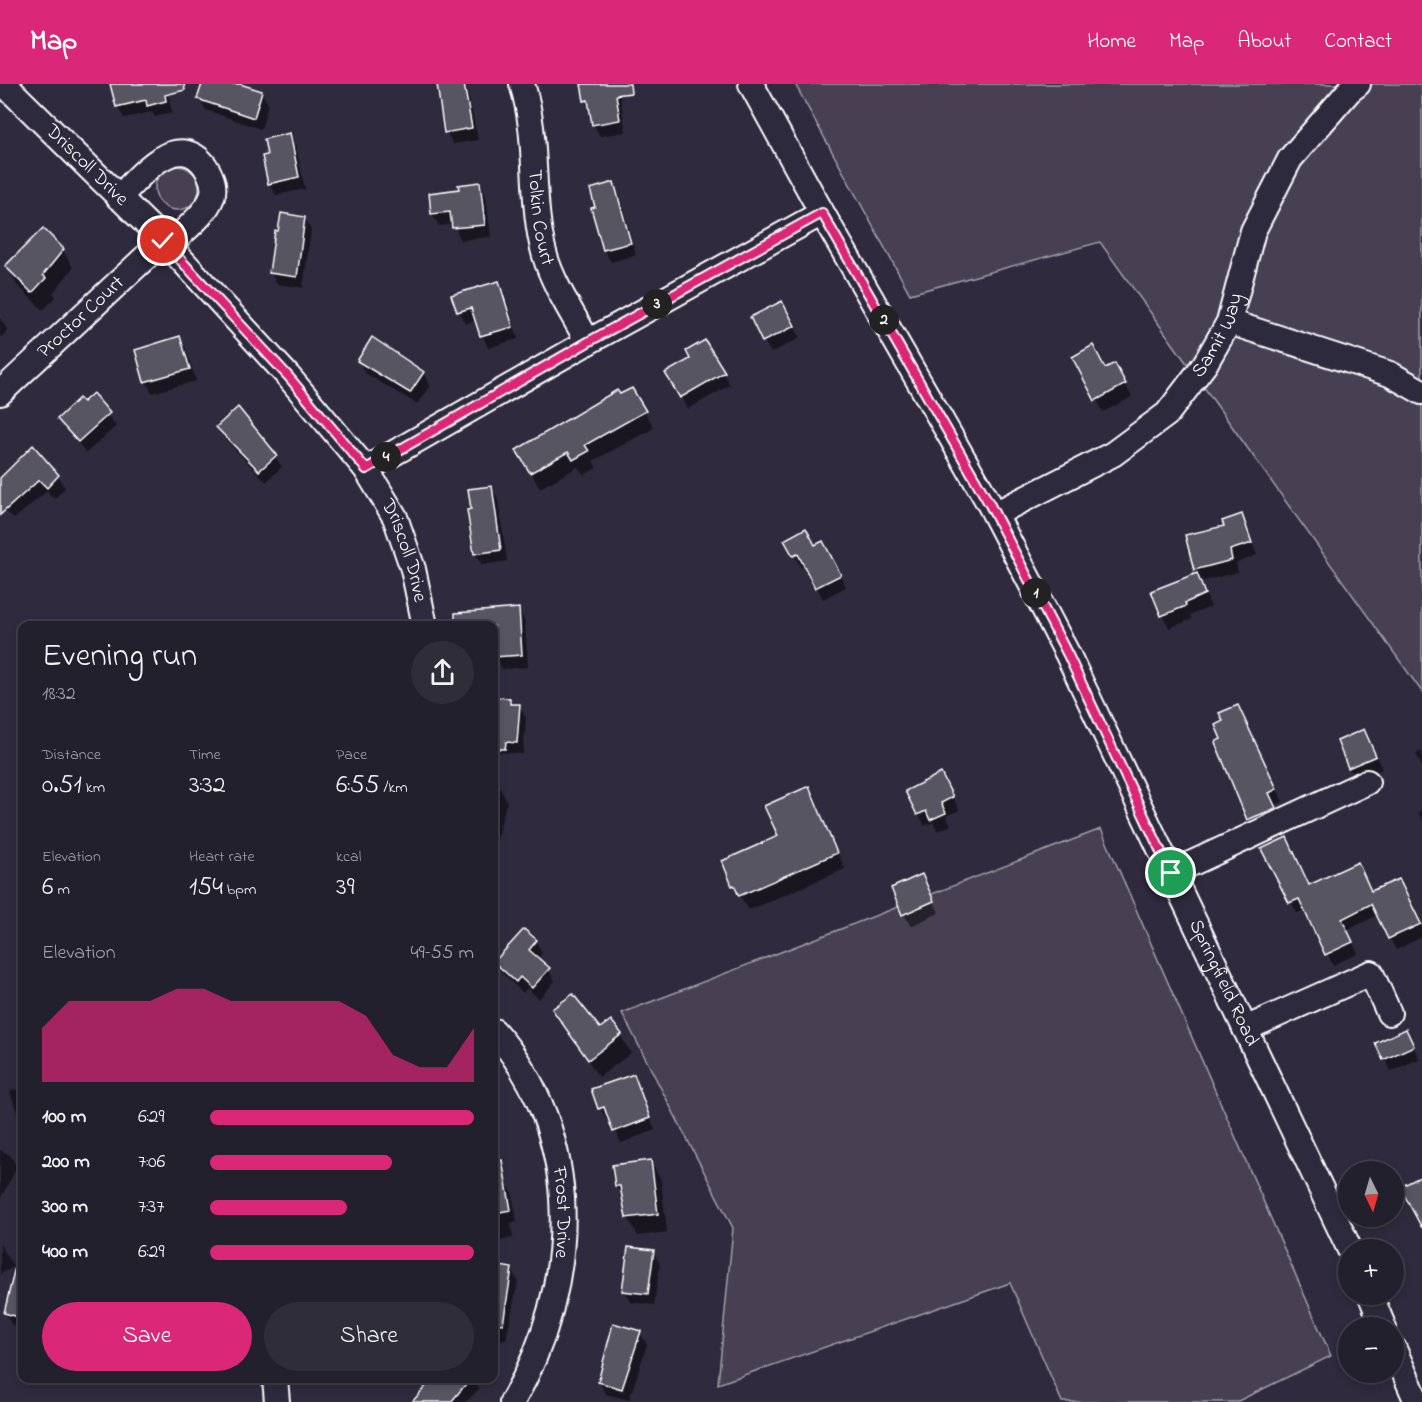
<!DOCTYPE html>
<meta charset="utf-8">
<style>
:root{--surface:#23202e;--page:#2f2d3a;--text:#f1f3f6;--muted:#a3a3aa;--line:#403e4a;--accent:#db2777}
body{margin:0;font-family:"Indie Flower",sans-serif;background:var(--page);color:var(--text);height:100vh;display:flex;flex-direction:column;font-size:22px;white-space:nowrap}
*{box-sizing:border-box;margin:0}
p{font-size:20px;color:var(--muted)}
.icon{flex:none;width:33px;height:33px;fill:none;stroke:currentColor;stroke-width:2;stroke-linecap:round;stroke-linejoin:round}
.map{position:relative;flex:1;overflow:hidden}
.side{position:absolute;left:18px;top:537px;width:480px;height:762px;display:flex;flex-direction:column;background:var(--surface);border-radius:12px;box-shadow:0 3px 9px #0003,0 0 0 2px var(--line)}
.side>*{flex:none}
.needle{width:39px;rotate:175deg}
.tools{position:absolute;left:1338px;top:1077px;display:grid;gap:12px}
.tools a{display:grid;place-items:center;width:66px;height:66px;border-radius:50%;background:var(--surface);box-shadow:0 3px 9px #0003,0 0 0 2px var(--line);font-size:30px}
.pin{position:absolute;display:grid;place-items:center;width:51px;height:51px;color:#fff;margin:-26px;border:3px solid #fff;border-radius:50%;box-shadow:0 2px 6px #0007}
.km{position:absolute;width:30px;height:30px;margin:-15px;border-radius:50%;background:#222;color:#fff;font-size:16px;line-height:30px;text-align:center}
.round{display:grid;place-items:center;flex:none;width:63px;height:63px;border-radius:32px;background:var(--page)}
.overview{display:flex;align-items:center;justify-content:space-between;height:102px;padding:0 24px}
h1{font-size:33px;font-weight:600;line-height:45px}
.metrics{display:grid;grid-template-columns:repeat(3,1fr);gap:9px;height:102px;padding:6px 24px}
.metrics div{display:grid;align-content:center}
.metrics b{font-size:26px;font-weight:600}
.metrics small{font-size:16px;font-weight:400}
.metrics p{font-size:16px}
.chart{height:168px;padding:12px 24px}
.chart p{display:flex;justify-content:space-between}
.chart svg{width:100%;height:108px;margin-top:6px;fill:var(--accent);opacity:.7}
.button{display:flex;gap:12px;margin-top:auto;padding:12px 24px}
.button a{flex:1;height:69px;border-radius:36px;background:var(--accent);color:#fff;font-size:24px;font-weight:600;line-height:69px;text-align:center}
.button a+a{background:var(--page);color:var(--text)}
ul{padding:0 24px;list-style:none;font-size:20px}
li{display:grid;grid-template-columns:96px 72px 1fr;align-items:center;height:45px}
li i{height:15px;border-radius:8px;background:var(--accent)}
header{display:flex;align-items:center;gap:36px;box-sizing:border-box;height:84px;padding:0 30px;background:var(--accent);color:#fff}
header strong{font-size:28px}
nav{display:flex;gap:33px;margin-inline-start:auto;font-size:21px}
.map>svg:first-child{display:block}
</style>
<header>
<strong>Map</strong>
<nav><a>Home</a><a>Map</a><a>About</a><a>Contact</a></nav>
</header>
<div class="map">
<svg width="1422" height="1318" viewBox="0 0 1422 1318">
<rect width="100%" height="100%" fill="#2f2a3d"/>
<filter id="ink" filterUnits="userSpaceOnUse"><feTurbulence type="fractalNoise" baseFrequency=".0167" numOctaves="2"/><feDisplacementMap in="SourceGraphic" scale="12" xChannelSelector="R" yChannelSelector="G"/><feConvolveMatrix kernelMatrix="1 2 1 2 8 2 1 2 1" color-interpolation-filters="sRGB"/></filter>
<g filter="url(#ink)">
<g fill="#464152" stroke="#a2a0a8" stroke-width="1.5">
<polygon points="795,0 1422,0 1422,608 1100,158 910,210"/>
<circle cx="177" cy="104" r="22"/>
<polygon points="1101,745 1331,1272 1236,1318 1062,1318 1010,1199 718,1300 733,1144 622,929"/>
</g>
<g fill="#0007">
<polygon points="112,0 166,0 172,29 155,33 152,28 124,34 117,22"/>
<polygon points="203,0 232,0 261,8 268,20 261,45 206,26 199,14"/>
<polygon points="438,0 466,0 478,56 453,60 446,48"/>
<polygon points="583,0 613,0 620,12 626,48 600,52 593,40"/>
<polygon points="289,51 296,62 305,105 276,111 269,99 269,72"/>
<polygon points="479,100 486,112 491,153 461,156 453,140 439,142 432,130 460,107"/>
<polygon points="613,100 620,112 636,171 611,178 604,166 593,125 597,124"/>
<polygon points="304,134 311,146 303,204 277,200 270,188"/>
<polygon points="63,166 73,184 53,209 56,213 43,226 17,201 7,182"/>
<polygon points="498,198 505,210 518,255 488,264 476,236 465,240 453,212"/>
<polygon points="789,231 800,254 771,269 764,257"/>
<polygon points="0,234 8,247 0,254"/>
<polygon points="180,253 186,265 196,297 152,309 146,297"/>
<polygon points="705,258 730,301 688,325 667,290 692,275"/>
<polygon points="359,277 423,289 430,301 417,320 365,289"/>
<polygon points="1105,286 1121,293 1132,313 1103,328 1097,316"/>
<polygon points="632,306 654,344 593,377 597,384 584,391 578,383 540,404 518,367"/>
<polygon points="93,311 116,342 86,369 58,335"/>
<polygon points="218,343 275,372 282,383 266,398 225,355"/>
<polygon points="58,392 65,404 54,415 47,407 14,435 0,421 0,399"/>
<polygon points="491,403 498,415 507,477 482,481 475,469 472,426"/>
<polygon points="1241,432 1257,471 1236,479 1238,488 1200,498 1211,523 1190,531 1192,535 1169,544 1153,508 1198,490 1195,485 1226,443"/>
<polygon points="786,456 815,462 830,470 846,503 823,515 806,481 801,484"/>
<polygon points="518,526 525,538 528,583 502,585 494,567 494,542"/>
<polygon points="494,614 510,615 513,621 519,622 526,634 523,670 497,668 494,663"/>
<polygon points="1244,635 1283,718 1274,721 1281,736 1256,747 1217,658 1223,656"/>
<polygon points="1364,647 1382,685 1356,695 1349,683"/>
<polygon points="1422,667 1422,683 1416,670"/>
<polygon points="494,703 500,705 507,717 496,756 494,756"/>
<polygon points="948,703 959,726 946,732 951,741 938,747 933,738 925,742 907,708"/>
<polygon points="808,704 845,785 749,826 733,802 724,778 780,753"/>
<polygon points="1422,726 1422,737 1418,728"/>
<polygon points="1287,755 1310,803 1405,808 1422,844 1422,853 1396,866 1378,831 1347,846 1358,870 1333,881 1306,826 1297,829 1291,818"/>
<polygon points="928,804 939,829 911,842 904,830"/>
<polygon points="536,857 542,869 537,875 548,885 555,897 539,915 527,904 523,909 503,890 496,879"/>
<polygon points="554,926 600,947 620,951 631,969 599,993"/>
<polygon points="1412,959 1419,975 1391,987 1377,960"/>
<polygon points="633,992 655,1046 621,1059 610,1035 607,1036 600,1024"/>
<polygon points="22,1004 22,1044 10,1007"/>
<polygon points="0,1066 10,1071 17,1083 0,1115"/>
<polygon points="650,1077 661,1096 667,1148 638,1152 628,1134 624,1116 616,1102"/>
<polygon points="505,1096 512,1108 517,1138 511,1139 513,1154 494,1158 494,1098"/>
<polygon points="0,1160 14,1183 0,1190"/>
<polygon points="653,1168 660,1180 654,1221 631,1218 624,1206"/>
<polygon points="494,1182 511,1185 518,1197 506,1256 494,1255"/>
<polygon points="13,1198 22,1201 22,1244 12,1241 5,1229"/>
<polygon points="640,1249 647,1261 629,1316 606,1310 599,1298"/>
<polygon points="435,1294 473,1294 479,1305 466,1318 419,1318"/>
</g>
<g fill="#595564" stroke="#fff" stroke-width="1.5">
<polygon points="110,0 184,0 185,6 165,11 166,17 147,22 146,16 116,23"/>
<polygon points="202,0 240,0 262,7 254,34 197,15"/>
<polygon points="437,0 464,0 472,44 444,49"/>
<polygon points="581,0 630,0 631,9 616,11 620,36 592,41 588,16 584,17"/>
<polygon points="290,49 299,93 268,100 262,72 267,71 264,55"/>
<polygon points="480,98 485,141 452,144 450,128 431,130 429,109 459,105 458,101"/>
<polygon points="614,98 631,159 603,166 591,124 595,123 590,105"/>
<polygon points="281,129 305,133 297,193 269,189 275,147 278,147"/>
<polygon points="43,144 64,165 43,191 46,194 32,209 5,182"/>
<polygon points="499,197 513,243 480,252 471,224 457,228 451,211"/>
<polygon points="782,217 795,242 762,258 750,233"/>
<polygon points="180,252 190,285 144,298 135,266"/>
<polygon points="372,253 424,288 410,309 357,277"/>
<polygon points="705,256 725,288 680,314 665,289 690,275 686,267"/>
<polygon points="1093,261 1105,284 1115,279 1126,300 1095,317 1072,273"/>
<polygon points="632,304 646,327 585,361 589,367 573,376 568,368 530,389 516,366 617,306 620,310"/>
<polygon points="93,309 110,329 78,358 57,335 79,314 83,318"/>
<polygon points="238,323 277,371 259,387 216,343"/>
<polygon points="33,361 59,391 47,404 39,396 0,431 0,394"/>
<polygon points="492,402 501,466 474,470 467,426 471,425 468,405"/>
<polygon points="1242,430 1252,459 1230,466 1232,476 1194,486 1185,451 1224,442 1222,437"/>
<polygon points="806,444 815,461 823,457 841,491 815,504 798,470 793,472 784,456"/>
<polygon points="1197,489 1205,510 1185,519 1186,522 1161,532 1151,507"/>
<polygon points="519,524 522,571 494,573 494,542 455,542 455,529"/>
<polygon points="494,613 510,614 510,620 520,620 517,659 506,658 505,665 494,665"/>
<polygon points="1238,621 1277,705 1269,709 1276,724 1247,736 1215,658 1221,655 1215,641 1223,637 1219,629"/>
<polygon points="1364,645 1376,672 1348,684 1337,657"/>
<polygon points="941,689 953,713 941,719 946,729 930,736 926,727 917,731 905,707"/>
<polygon points="809,702 837,769 739,812 734,801 732,802 722,777 778,752 764,722"/>
<polygon points="1287,753 1309,801 1358,778 1371,807 1399,795 1421,840 1388,855 1371,820 1342,835 1353,858 1325,871 1299,815 1289,819 1261,765"/>
<polygon points="922,790 934,817 902,831 891,804"/>
<polygon points="524,845 537,856 529,866 550,884 532,904 520,893 516,898 494,878"/>
<polygon points="573,910 600,944 611,936 622,950 588,976 552,925"/>
<polygon points="1406,945 1414,962 1383,976 1375,959"/>
<polygon points="634,990 650,1034 613,1048 604,1023 598,1025 591,1005"/>
<polygon points="502,1076 511,1126 494,1129 494,1077"/>
<polygon points="651,1076 658,1130 626,1134 620,1102 615,1102 612,1081"/>
<polygon points="1422,1092 1422,1144 1400,1103"/>
<polygon points="628,1163 654,1166 648,1210 622,1207"/>
<polygon points="16,1179 22,1180 22,1234 4,1229"/>
<polygon points="494,1181 512,1184 503,1240 494,1239"/>
<polygon points="613,1239 641,1247 622,1305 598,1298"/>
<polygon points="433,1294 471,1294 451,1318 412,1318"/>
</g>
<g fill="none" stroke-linecap="round" stroke-linejoin="round">
<defs>
<g id="minor">
<path id="s1" d="M4 0 169 162 288 292 366 385 395 433 413 485 425 542"/>
<path id="s2" d="M522 0C540 56 529 116 545 172 554 202 573 230 588 258"/>
<path id="s3" d="M751 0 822 129 990 421 1068 571 1350 1166"/>
<path d="M119 114C139 92 177 45 205 82 211 91 216 102 212 113 205 132 182 147 169 162"/>
<polyline points="1229,238 1390,290 1422,308"/>
<path id="s4" d="M0 309 163 157"/>
<polyline points="366,385 588,258 822,129"/>
<path id="s5" d="M995 430 1113 370 1167 330 1205 280 1229 238 1253 147 1290 75 1349 7 1358 0"/>
<polyline points="1171,789 1367,698"/>
<polyline points="1245,945 1371,889 1389,929"/>
<path id="s6" d="M494 947C586 1051 579 1203 512 1318"/>
<polyline points="1370,1210 1384,1244"/>
<polyline points="1394,1265 1417,1318"/>
<polyline points="275,1294 277,1318"/>
</g>
</defs>
<use href="#minor" stroke="#fff" stroke-width="28"/>
<use href="#minor" stroke="#2f2a3d" stroke-width="24"/>
</g>
</g>
<g fill="none" stroke-linecap="round" stroke-linejoin="round" filter="url(#ink)">
<defs>
<polyline id="route" points="163,157 288,292 366,385 588,258 822,129 990,421 1068,571 1171,789"/>
</defs>
<use href="#route" stroke="#fff" stroke-width="12"/>
<use href="#route" stroke="#db2777" stroke-width="8"/>
</g>
<g text-anchor="middle" dominant-baseline="central" stroke-width="4.5" stroke-linejoin="round" paint-order="stroke">
<g font-size="20" fill="#fff" stroke="#2f2a3d">
<text stroke="none"><textPath href="#s1" startOffset="116">Driscoll Drive</textPath></text>
<text stroke="none"><textPath href="#s2" startOffset="135">Tolkin Court</textPath></text>
<text stroke="none"><textPath href="#s4" startOffset="111">Proctor Court</textPath></text>
<text stroke="none"><textPath href="#s5" startOffset="294">Samit Way</textPath></text>
<text stroke="none"><textPath href="#s1" startOffset="620">Driscoll Drive</textPath></text>
<text stroke="none"><textPath href="#s3" startOffset="1016">Springfield Road</textPath></text>
<text stroke="none"><textPath href="#s6" startOffset="198">Frost Drive</textPath></text>
</g>
</g>
</svg>
<div class="tools">
<a><svg class="needle" viewBox="-14 -14 28 28"><path d="M0-13l5 13h-10z" fill="#e53935"/><path d="M0 13l5-13h-10z" fill="#a3a3aa"/></svg></a>
<a>+</a>
<a>−</a>
</div>
<div class="pin" style="left:1171px;top:789px;background:#1e9e55"><svg class="icon" aria-label="arrive" viewBox="0 0 24 24"><path d="M6 21V4h12l-3 4 3 4H6"/></svg></div>
<div class="pin" style="left:163px;top:157px;background:#d93025"><svg class="icon" aria-label="check" viewBox="0 0 24 24"><path d="M5 12l5 5 9-10"/></svg></div>
<b class="km" style="left:1036px;top:509px">1</b>
<b class="km" style="left:884px;top:236px">2</b>
<b class="km" style="left:657px;top:220px">3</b>
<b class="km" style="left:386px;top:373px">4</b>
<section class="side">
<div class="overview"><div><h1>Evening run</h1><p>18:32</p></div><a class="round"><svg class="icon" aria-label="share" viewBox="0 0 24 24"><path d="M12 15V3M7 8l5-5 5 5M5 13v7h14v-7"/></svg></a></div>
<div class="metrics">
<div><p>Distance</p><b>0.51<small> km</small></b></div>
<div><p>Time</p><b>3:32</b></div>
<div><p>Pace</p><b>6:55<small> /km</small></b></div>
</div>
<div class="metrics">
<div><p>Elevation</p><b>6<small> m</small></b></div>
<div><p>Heart rate</p><b>154<small> bpm</small></b></div>
<div><p>kcal</p><b>39</b></div>
</div>
<div class="chart"><p><span>Elevation</span>49–55 m</p>
<svg viewBox="0 0 160 44" preserveAspectRatio="none"><path d="M0 44V22L10 11L20 11L30 11L40 11L50 6L60 6L70 11L80 11L90 11L100 11L110 11L120 17L130 33L140 38L150 38L160 22V44z"/></svg>
</div>
<ul>
<li><b>100 m</b>6:29<i style="width:100%"></i></li>
<li><b>200 m</b>7:06<i style="width:69%"></i></li>
<li><b>300 m</b>7:37<i style="width:52%"></i></li>
<li><b>400 m</b>6:29<i style="width:100%"></i></li>
</ul>
<div class="button"><a>Save</a><a>Share</a></div>
</section>
</div>
